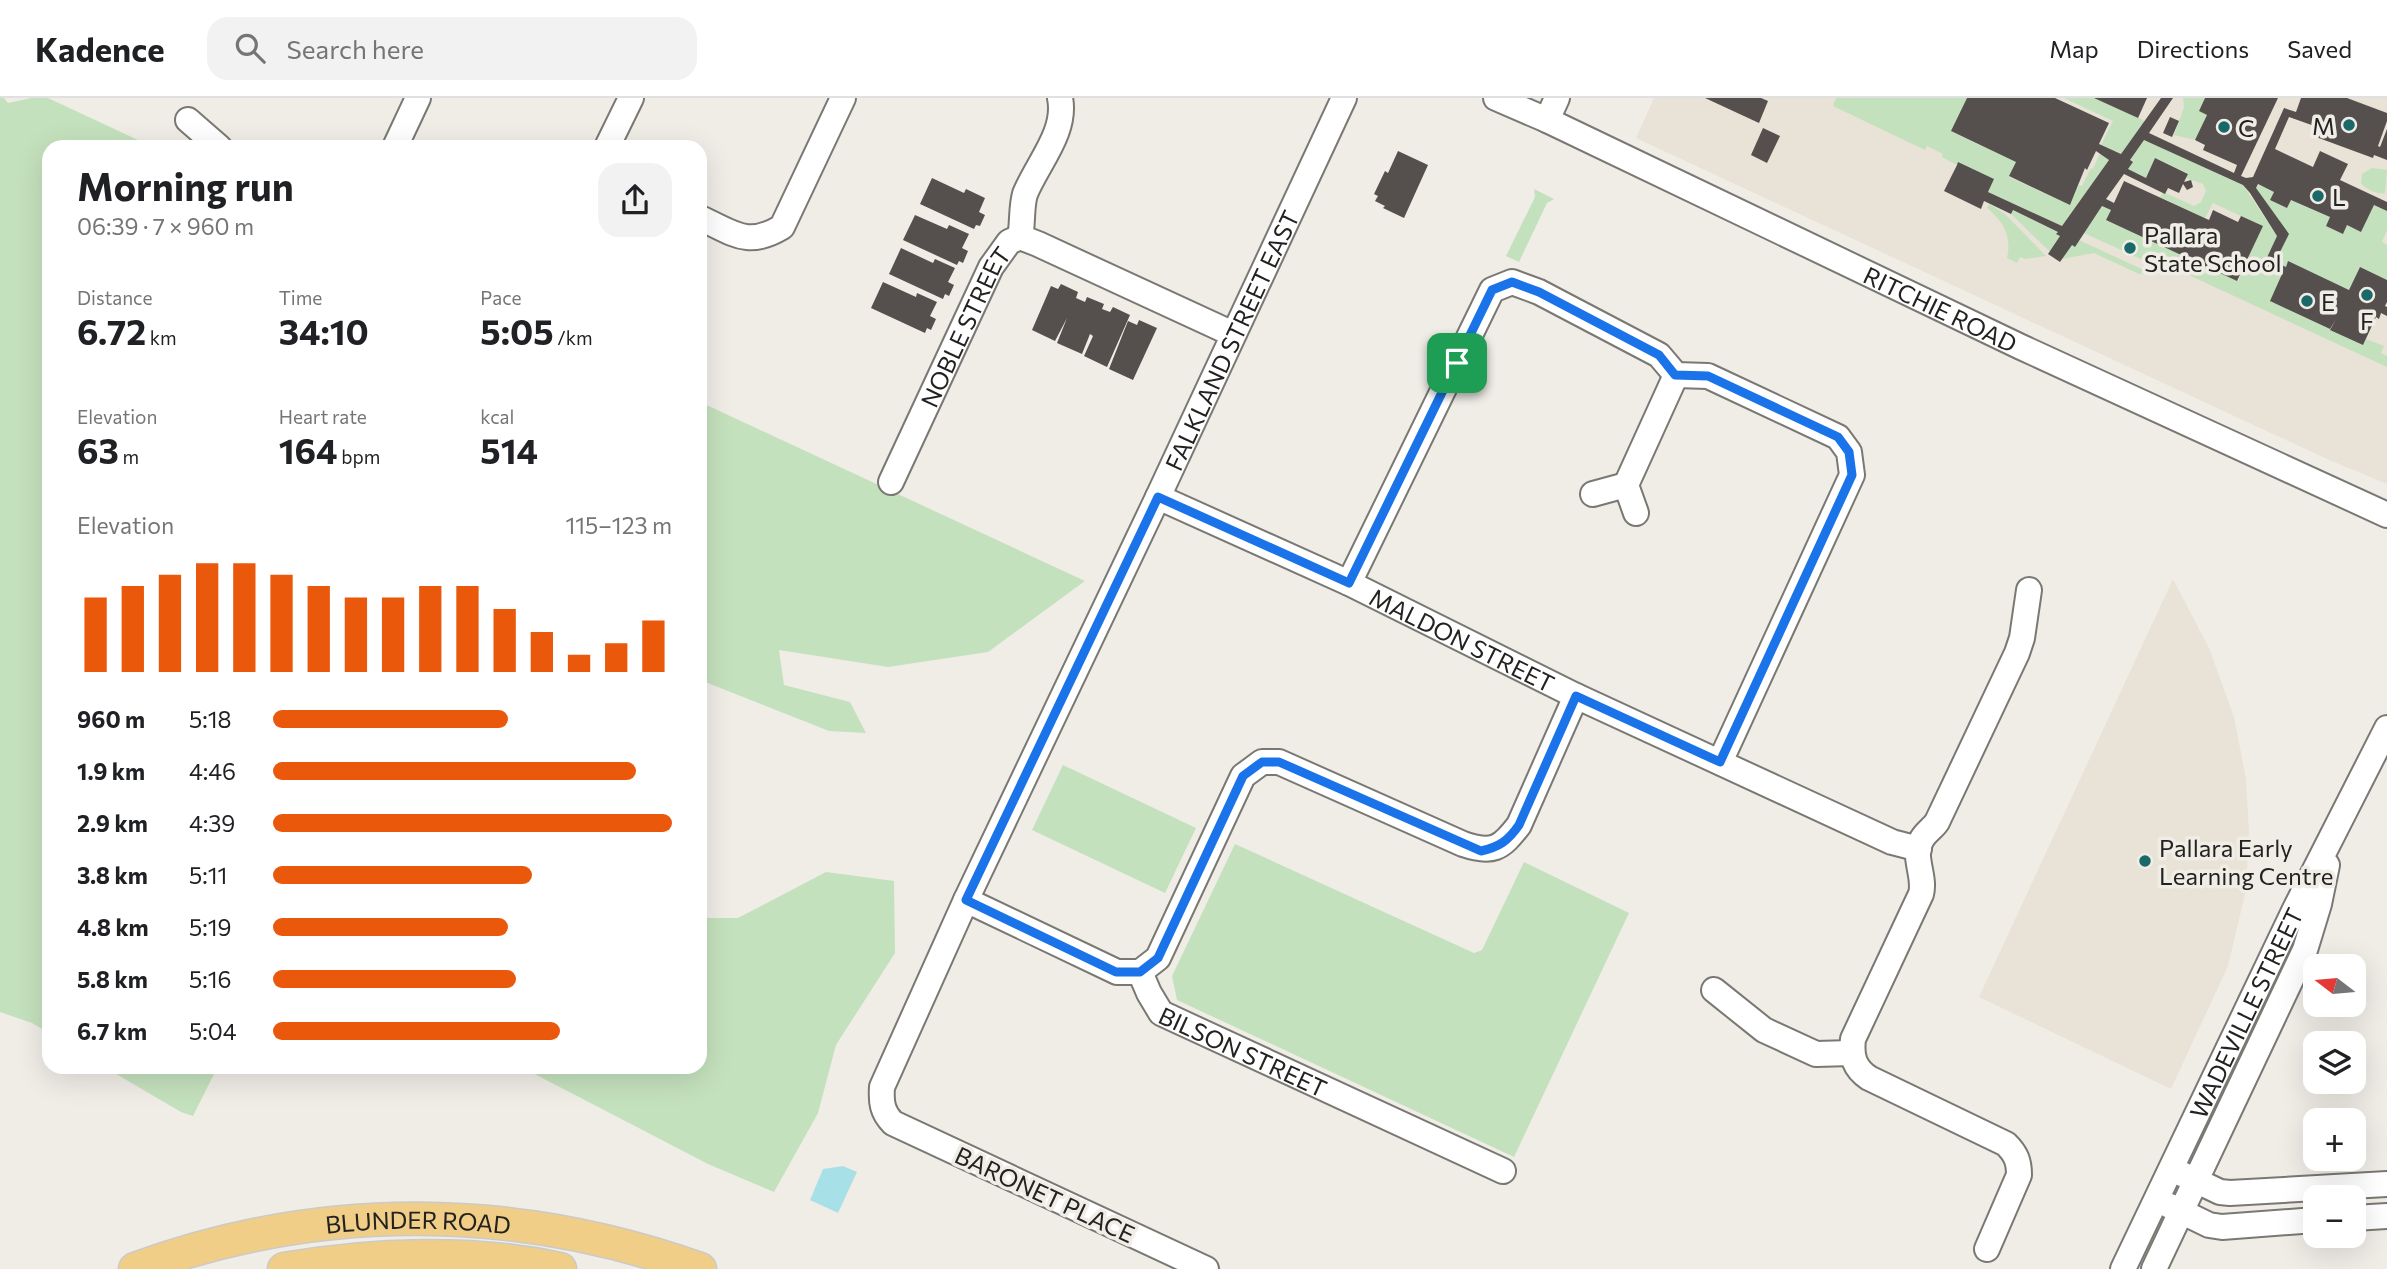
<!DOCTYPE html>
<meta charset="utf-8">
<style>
:root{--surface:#fff;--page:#f2f2f2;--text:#202124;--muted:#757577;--line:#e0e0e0;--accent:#ea580c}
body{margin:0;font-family:Commissioner,sans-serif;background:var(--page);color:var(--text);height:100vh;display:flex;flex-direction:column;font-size:26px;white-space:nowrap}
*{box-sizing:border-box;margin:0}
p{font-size:23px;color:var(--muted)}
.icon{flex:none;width:38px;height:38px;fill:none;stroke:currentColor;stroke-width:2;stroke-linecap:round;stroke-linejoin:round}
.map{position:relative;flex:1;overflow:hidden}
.sheet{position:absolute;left:42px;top:42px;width:665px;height:934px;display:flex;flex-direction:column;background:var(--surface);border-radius:21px;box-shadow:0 7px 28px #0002}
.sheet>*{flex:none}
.needle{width:46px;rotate:286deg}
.controls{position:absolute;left:2303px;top:856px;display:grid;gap:14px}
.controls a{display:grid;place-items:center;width:63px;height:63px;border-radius:14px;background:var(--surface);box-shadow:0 7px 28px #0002;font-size:35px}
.pin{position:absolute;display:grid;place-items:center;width:60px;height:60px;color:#fff;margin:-30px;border-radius:14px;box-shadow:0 4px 10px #0006}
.round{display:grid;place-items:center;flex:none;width:74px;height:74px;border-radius:21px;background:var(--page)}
.head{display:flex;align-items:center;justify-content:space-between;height:119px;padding:0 35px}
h1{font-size:38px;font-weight:700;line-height:52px}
.stats{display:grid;grid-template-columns:repeat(3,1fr);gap:10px;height:119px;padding:7px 35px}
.stats div{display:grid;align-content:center}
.stats b{font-size:35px;font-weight:700}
.stats small{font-size:19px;font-weight:400}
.stats p{font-size:19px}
.chart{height:196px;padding:14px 35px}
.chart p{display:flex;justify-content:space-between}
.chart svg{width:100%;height:126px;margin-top:7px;stroke:var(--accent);stroke-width:6}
ul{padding:0 35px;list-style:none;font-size:23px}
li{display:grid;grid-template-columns:112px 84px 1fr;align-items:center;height:52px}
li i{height:18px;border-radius:9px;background:var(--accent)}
header{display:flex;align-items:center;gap:42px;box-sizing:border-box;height:98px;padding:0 35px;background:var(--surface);border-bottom:2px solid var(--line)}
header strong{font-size:33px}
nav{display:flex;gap:38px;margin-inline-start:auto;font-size:24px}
.search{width:490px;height:63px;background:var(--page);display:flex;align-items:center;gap:18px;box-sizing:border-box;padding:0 24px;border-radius:21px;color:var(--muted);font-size:26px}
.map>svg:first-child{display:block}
</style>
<header>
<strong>Kadence</strong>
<div class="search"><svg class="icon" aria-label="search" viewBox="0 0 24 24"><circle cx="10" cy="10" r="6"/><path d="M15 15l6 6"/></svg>Search here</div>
<nav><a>Map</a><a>Directions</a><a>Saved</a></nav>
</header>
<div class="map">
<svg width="2387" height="1171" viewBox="0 0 2387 1171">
<rect width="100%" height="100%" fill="#f0ede7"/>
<g fill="#e9e2d6">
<polygon points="1654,0 2387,0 2387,386 2327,361 1636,40"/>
<polygon points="2173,481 2209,550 2234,619 2246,681 2249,734 2246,792 2228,868 2171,991 1979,899"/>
</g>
<g fill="#c4e1bd">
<polygon points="0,0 4,0 8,5 31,0 48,0 153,49 49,49 49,935 32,925 0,914"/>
<polygon points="1836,0 1967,0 1952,34 2016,64 2009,79 2070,107 2079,87 2082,88 2091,70 2093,71 2100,55 2109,62 2062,128 1988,94 1994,81 1958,64 1957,67 1942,59 1943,56 1927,48 1925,52 1833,8"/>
<polygon points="2064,0 2094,0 2145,23 2121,56 2116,53 2114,55 2101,47 2113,23"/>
<polygon points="2183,0 2205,0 2199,13 2207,17 2195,42 2174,37 2184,9"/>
<polygon points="2144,42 2243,87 2277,138 2264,166 2282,175 2270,203 2363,247 2366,241 2384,248 2381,255 2387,258 2387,269 2180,173 2178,178 2084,135 2102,108 2111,112 2107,122 2238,183 2262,128 2213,105 2205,120 2160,99 2163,94 2194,108 2201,104 2206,93 2203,86 2186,80 2188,75 2155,60 2146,80 2128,71 2130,62"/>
<path d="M2372 70 2387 72 2385 95C2378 97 2365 91 2361 85L2362 76Z"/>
<polygon points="2259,87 2274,94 2270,102 2287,110 2291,102 2330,119 2326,128 2342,135 2347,127 2361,134 2374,107 2387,113 2387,132 2382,144 2387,147 2387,182 2360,169 2349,192 2288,164 2286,169 2275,164 2289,136 2256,90"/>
<polygon points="1534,91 1554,101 1547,105 1519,164 1506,158 1535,99"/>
<path d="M1989 106 2005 116 2046 158 2025 161 2020 159 2017 165 2007 160C2012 139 2004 124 1987 110Z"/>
<polygon points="2013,112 2058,134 2057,136 2060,138 2050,154 2011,116"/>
<polygon points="2079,142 2150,175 2139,176 2094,155 2062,161 2071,147"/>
<polygon points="700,304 1085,483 988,554 888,569 779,552 784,587 850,604 866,635 829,633 700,582"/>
<polygon points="1063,667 1196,730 1165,795 1032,732"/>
<polygon points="1235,746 1474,855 1482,852 1524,764 1629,815 1514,1059 1177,902 1172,878"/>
<polygon points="826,774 894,783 895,855 836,947 818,1015 774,1094 708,1066 523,970 700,970 700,817 703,820 738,820"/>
<polygon points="106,970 217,970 193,1018 181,1014"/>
</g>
<polygon fill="#a7e1e7" points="843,1068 857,1074 838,1115 810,1102 823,1071"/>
<g fill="#554f4d">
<polygon points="1705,0 1761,0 1768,3 1759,25"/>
<polygon points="1967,0 2055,0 2109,25 2099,46 2121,56 2161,0 2173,0 2149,35 2234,75 2237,67 2203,52 2205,47 2195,42 2207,17 2199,13 2205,0 2278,0 2241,78 2246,80 2253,79 2284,10 2296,14 2301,0 2347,0 2387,15 2387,23 2378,48 2380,49 2387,31 2387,62 2374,57 2373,60 2316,39 2320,30 2289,19 2275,51 2313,69 2320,53 2348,66 2340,82 2387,104 2387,113 2374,107 2361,134 2347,127 2343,136 2326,128 2330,119 2291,102 2287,110 2270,102 2274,94 2258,86 2256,90 2289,136 2275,164 2286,169 2288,163 2349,192 2360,169 2387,182 2387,204 2385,208 2387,209 2387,218 2381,215 2379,221 2376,219 2363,247 2330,232 2336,221 2330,231 2270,203 2282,176 2264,166 2277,138 2250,95 2243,87 2144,42 2130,62 2133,64 2128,71 2146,80 2155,60 2188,76 2184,84 2191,82 2193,89 2187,92 2183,86 2179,95 2168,90 2165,96 2124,76 2106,101 2114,105 2124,83 2209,122 2213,112 2238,124 2241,118 2263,128 2237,183 2106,122 2111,112 2102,108 2075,149 2072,147 2060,164 2048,156 2060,138 2056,136 2058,134 2013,112 2011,116 1984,103 1981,111 1944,93 1957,67 1958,64 1994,81 1988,94 2062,128 2109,62 2096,53 2087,72 2085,70 2070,107 2009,78 2016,64 1951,33"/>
<polygon points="2094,0 2147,0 2138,20"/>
<polygon points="2170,19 2179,23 2172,39 2163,35"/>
<polygon points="1763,30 1780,38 1767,65 1751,57"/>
<polygon points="1398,53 1428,67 1404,120 1383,110 1385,108 1375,103 1378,98 1374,96 1385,73 1388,75"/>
<polygon points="932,80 964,95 966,91 985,100 979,114 985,117 980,128 976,127 974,131 920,106"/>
<polygon points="915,117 947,131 949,127 969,136 962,150 968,153 963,165 959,163 957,167 903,142"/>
<polygon points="901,150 933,165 935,161 955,170 948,184 954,187 949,198 945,196 943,201 889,176"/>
<polygon points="883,184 916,199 917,195 937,204 930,218 936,221 931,232 927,230 925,235 871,210"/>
<polygon points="1061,186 1078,194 1076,200 1085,204 1087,199 1104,206 1102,211 1110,214 1113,209 1130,217 1107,269 1084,258 1093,238 1090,236 1082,256 1057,245 1067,220 1055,243 1032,232 1051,188 1058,191"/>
<polygon points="1139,222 1157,230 1133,282 1109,271 1128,223 1137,227"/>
</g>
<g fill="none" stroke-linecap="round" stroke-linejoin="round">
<defs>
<g id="minor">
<path id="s1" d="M1496 0 1547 22 2021 249 2387 417"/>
<polyline points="188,22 219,49"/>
<polyline points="1547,22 1557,0"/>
<polyline points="395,49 418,0"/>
<polyline points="607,49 631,0"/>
<path d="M700 120C734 135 747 150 782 129L843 0"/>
<polyline points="1020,139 1038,146 1233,236"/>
<path d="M1020 139C1023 126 1021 109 1025 96 1037 66 1067 34 1060 0"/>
<path id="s2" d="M891 384 991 169 1009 144 1020 139"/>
<polyline points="1626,387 1636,415"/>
<polyline points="1593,396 1626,387 1676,277"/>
<path id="s3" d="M1158 399 1349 485 1576 598 1892 744 1919 751"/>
<polyline points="1349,485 1492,192 1512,184 1539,194 1659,257 1676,277 1708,278 1838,339 1849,354 1852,377 1720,664"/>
<path id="s4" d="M966 802 1117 874H1140L1149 895 1161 915 1503 1073"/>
<path d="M1140 874 1158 860 1243 678 1262 664H1279L1463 746C1492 756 1501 751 1519 727L1576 598"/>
<polyline points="1714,892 1764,932 1816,956 1852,955"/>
<polyline points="2182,1076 2220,1094 2230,1095 2387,1086"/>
<polyline points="2170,1108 2209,1127 2222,1129 2315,1122"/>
<polyline points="2354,1120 2387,1118"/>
<path d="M1987 1151 2019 1077C2019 1063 2016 1056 2006 1046L1869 980C1854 970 1851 958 1853 941L1921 796C1926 778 1911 757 1922 741 1926 734 1933 730 1937 724L2017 555 2022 540 2029 492"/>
<path id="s5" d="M1206 1171 893 1025C882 1014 881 1004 882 989L966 802 1158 399 1344 0"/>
<path id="s6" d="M2123 1171 2295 811 2387 630"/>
<polyline points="2154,1171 2305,852 2319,806 2327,767"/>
</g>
<g id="major">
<path id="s7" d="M135 1171C320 1103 515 1105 700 1171"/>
<path d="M284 1171C372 1156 472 1152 560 1171"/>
</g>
</defs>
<use href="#minor" stroke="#7a7873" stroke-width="28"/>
<use href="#major" stroke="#cacac9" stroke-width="35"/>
<use href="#minor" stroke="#fff" stroke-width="24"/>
<use href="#major" stroke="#f0ce88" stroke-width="32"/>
</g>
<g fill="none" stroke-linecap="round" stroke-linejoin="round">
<defs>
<path id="route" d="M1512 184 1539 194 1659 257 1675 277 1708 278 1838 339 1849 354 1852 377 1720 664 1576 598 1519 727C1508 743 1499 749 1481 753L1279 664H1262L1243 678 1158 860 1140 874H1116L966 802 1158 399 1349 485 1492 192Z"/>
</defs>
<use href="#route" stroke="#fff" stroke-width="14"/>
<use href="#route" stroke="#1a73e8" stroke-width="9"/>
</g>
<g fill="#1b6869" stroke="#f0ede7" stroke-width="2.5">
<circle cx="2349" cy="27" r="7"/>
<circle cx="2224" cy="29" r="7"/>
<circle cx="2318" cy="98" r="7"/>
<circle cx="2130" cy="150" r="7"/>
<circle cx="2367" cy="197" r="7"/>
<circle cx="2307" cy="203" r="7"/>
<circle cx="2145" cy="763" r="7"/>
</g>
<g text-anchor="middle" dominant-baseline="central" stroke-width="7" stroke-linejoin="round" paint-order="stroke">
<g font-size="24" fill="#232220" stroke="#f0ede7" text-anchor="start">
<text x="2335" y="27" text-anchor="end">M</text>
<text x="2238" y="29">C</text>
<text x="2332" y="98">L</text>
<text x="2144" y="136">Pallara<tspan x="2144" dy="28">State School</tspan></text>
<text x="2321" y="203">E</text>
<text x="2367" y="222" text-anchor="middle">F</text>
<text x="2159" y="749">Pallara Early<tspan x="2159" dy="28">Learning Centre</tspan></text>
</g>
<g font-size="24" fill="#232220" stroke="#f0ede7">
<text stroke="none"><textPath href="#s1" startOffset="492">RITCHIE ROAD</textPath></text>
<text stroke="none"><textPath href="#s2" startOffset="172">NOBLE STREET</textPath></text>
<text stroke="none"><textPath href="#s5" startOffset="1209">FALKLAND STREET EAST</textPath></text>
<text stroke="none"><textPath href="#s3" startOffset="336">MALDON STREET</textPath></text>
<text stroke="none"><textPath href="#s6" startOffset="284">WADEVILLE STREET</textPath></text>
<text stroke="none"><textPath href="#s4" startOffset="327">BILSON STREET</textPath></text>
<text transform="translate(1045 1096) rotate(25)">BARONET PLACE</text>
<text stroke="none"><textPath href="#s7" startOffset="289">BLUNDER ROAD</textPath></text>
</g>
</g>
</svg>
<div class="controls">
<a><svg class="needle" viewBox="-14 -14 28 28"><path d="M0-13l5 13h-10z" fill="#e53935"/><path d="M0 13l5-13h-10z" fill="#757577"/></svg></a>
<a><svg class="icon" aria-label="layers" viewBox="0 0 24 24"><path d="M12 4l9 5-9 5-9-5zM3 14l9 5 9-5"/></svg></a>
<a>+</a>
<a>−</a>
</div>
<div class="pin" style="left:1457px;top:265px;background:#1e9e55"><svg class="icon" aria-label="arrive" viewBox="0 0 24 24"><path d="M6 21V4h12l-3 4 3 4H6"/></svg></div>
<section class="sheet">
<div class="head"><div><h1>Morning run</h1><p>06:39 · 7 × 960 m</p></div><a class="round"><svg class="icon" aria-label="share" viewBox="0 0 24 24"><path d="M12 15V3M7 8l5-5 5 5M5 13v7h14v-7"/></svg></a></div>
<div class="stats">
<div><p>Distance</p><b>6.72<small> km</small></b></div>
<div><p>Time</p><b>34:10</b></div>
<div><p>Pace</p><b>5:05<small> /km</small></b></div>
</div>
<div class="stats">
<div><p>Elevation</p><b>63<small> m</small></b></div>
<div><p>Heart rate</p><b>164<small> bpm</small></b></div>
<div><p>kcal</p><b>514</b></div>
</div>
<div class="chart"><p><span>Elevation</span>115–123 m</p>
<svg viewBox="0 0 160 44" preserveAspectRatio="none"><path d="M5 44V18M15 44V14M25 44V10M35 44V6M45 44V6M55 44V10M65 44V14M75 44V18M85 44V18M95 44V14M105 44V14M115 44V22M125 44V30M135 44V38M145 44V34M155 44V26"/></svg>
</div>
<ul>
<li><b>960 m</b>5:18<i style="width:59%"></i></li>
<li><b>1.9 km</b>4:46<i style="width:91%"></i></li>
<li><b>2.9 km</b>4:39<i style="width:100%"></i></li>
<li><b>3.8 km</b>5:11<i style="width:65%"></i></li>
<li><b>4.8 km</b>5:19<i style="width:59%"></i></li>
<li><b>5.8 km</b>5:16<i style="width:61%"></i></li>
<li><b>6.7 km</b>5:04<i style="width:72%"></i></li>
</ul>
</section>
</div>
